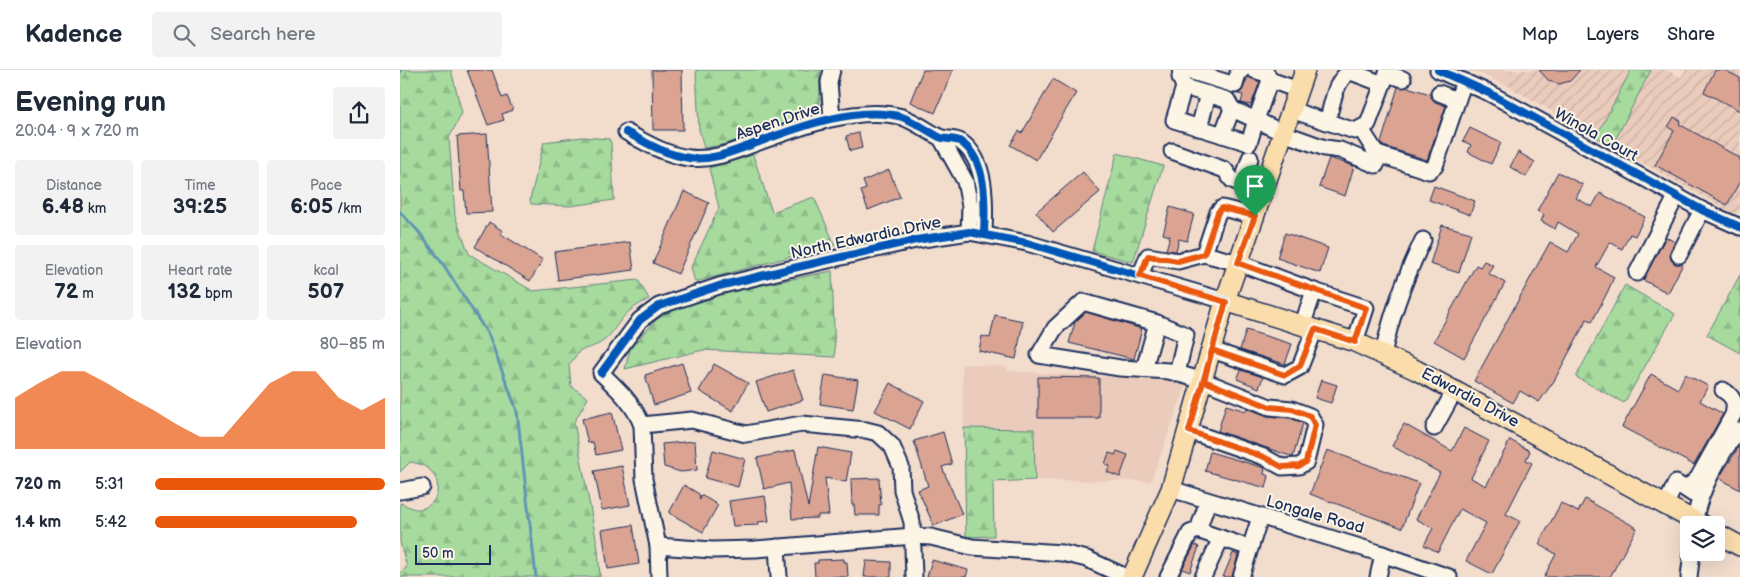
<!DOCTYPE html>
<meta charset="utf-8">
<style>
:root{--surface:#fff;--page:#f2f2f3;--text:#1f2937;--muted:#747a83;--line:#e0e1e3;--accent:#ea580c}
body{margin:0;font-family:"Balsamiq Sans",sans-serif;background:var(--page);color:var(--text);height:100vh;display:flex;flex-direction:column;font-size:19px;white-space:nowrap}
*{box-sizing:border-box;margin:0}
p{font-size:16px;color:var(--muted)}
.icon{flex:none;width:28px;height:28px;fill:none;stroke:currentColor;stroke-width:2;stroke-linecap:round;stroke-linejoin:round}
.map{position:relative;flex:1;overflow:hidden}
.panel{display:flex;flex-direction:column;background:var(--surface);width:400px}
.panel>*{flex:none}
.fabs{position:absolute;left:1280px;top:446px;display:grid;gap:10px}
.fabs a{display:grid;place-items:center;width:45px;height:45px;border-radius:5px;background:var(--surface);box-shadow:0 5px 20px #0002;font-size:25px}
.scale{position:absolute;left:15px;bottom:12px;width:76px;box-sizing:border-box;padding-left:5px;border:2px solid #1b2f5e;border-top:0;font-size:14px;line-height:18px;white-space:nowrap;color:#1b2f5e;-webkit-text-stroke:4px #fcf5e5;paint-order:stroke}
.pin{position:absolute;display:grid;place-items:center;width:42px;height:42px;color:#fff;margin:-51px -21px;border-radius:50% 50% 50% 0;rotate:-45deg;box-shadow:0 0 5px #0007}
.pin .icon{rotate:45deg}
.round{display:grid;place-items:center;flex:none;width:52px;height:52px;border-radius:5px;background:var(--page)}
.head{display:flex;align-items:center;justify-content:space-between;height:85px;padding:0 15px}
h1{font-size:28px;font-weight:600;line-height:38px}
.metrics{display:grid;grid-template-columns:repeat(3,1fr);gap:8px;height:85px;padding:5px 15px}
.metrics div{display:grid;align-content:center;border-radius:5px;background:var(--page);text-align:center}
.metrics b{font-size:21px;font-weight:600}
.metrics small{font-size:14px;font-weight:400}
.metrics p{font-size:14px}
.chart{height:140px;padding:10px 15px}
.chart p{display:flex;justify-content:space-between}
.chart svg{width:100%;height:90px;margin-top:5px;fill:var(--accent);opacity:.7}
ul{padding:0 15px;list-style:none;font-size:16px}
li{display:grid;grid-template-columns:80px 60px 1fr;align-items:center;height:38px}
li i{height:12px;border-radius:6px;background:var(--accent)}
header{display:flex;align-items:center;gap:30px;box-sizing:border-box;height:70px;padding:0 25px;background:var(--surface);border-bottom:1px solid var(--line)}
header strong{font-size:24px}
nav{display:flex;gap:28px;margin-inline-start:auto;font-size:18px}
.search{width:350px;height:45px;background:var(--page);display:flex;align-items:center;gap:12px;box-sizing:border-box;padding:0 18px;border-radius:5px;color:var(--muted);font-size:19px}
main{display:flex;flex:1;min-height:0}
.map>svg:first-child{display:block}
</style>
<header>
<strong>Kadence</strong>
<div class="search"><svg class="icon" aria-label="search" viewBox="0 0 24 24"><circle cx="10" cy="10" r="6"/><path d="M15 15l6 6"/></svg>Search here</div>
<nav><a>Map</a><a>Layers</a><a>Share</a></nav>
</header>
<main>
<section class="panel">
<div class="head"><div><h1>Evening run</h1><p>20:04 · 9 × 720 m</p></div><a class="round"><svg class="icon" aria-label="share" viewBox="0 0 24 24"><path d="M12 15V3M7 8l5-5 5 5M5 13v7h14v-7"/></svg></a></div>
<div class="metrics">
<div><p>Distance</p><b>6.48<small> km</small></b></div>
<div><p>Time</p><b>39:25</b></div>
<div><p>Pace</p><b>6:05<small> /km</small></b></div>
</div>
<div class="metrics">
<div><p>Elevation</p><b>72<small> m</small></b></div>
<div><p>Heart rate</p><b>132<small> bpm</small></b></div>
<div><p>kcal</p><b>507</b></div>
</div>
<div class="chart"><p><span>Elevation</span>80–85 m</p>
<svg viewBox="0 0 160 44" preserveAspectRatio="none"><path d="M0 44V19L10 12L20 6L30 6L40 12L50 19L60 25L70 32L80 38L90 38L100 25L110 12L120 6L130 6L140 19L150 25L160 19V44z"/></svg>
</div>
<ul>
<li><b>720 m</b>5:31<i style="width:100%"></i></li>
<li><b>1.4 km</b>5:42<i style="width:88%"></i></li>
</ul>
</section>
<div class="map">
<svg width="1340" height="507" viewBox="0 0 1340 507">
<defs>
<pattern id="industrial-furrows" width="10" height="10" patternUnits="userSpaceOnUse" patternTransform="scale(1.25)"><rect width="10" height="10" fill="#ebcbbb"/><path d="M-1 1l2-2M0 10L10 0M9 11l2-2" fill="none" stroke="#c9afa3"/></pattern>
<pattern id="forest-firs" width="22" height="20" patternUnits="userSpaceOnUse" patternTransform="scale(1.25)"><rect width="22" height="20" fill="#a7db9d"/><path d="M5 1l3.5 6h-7zM16 11l3.5 6h-7z" fill="#8fbc8a"/></pattern>
</defs>
<rect width="100%" height="100%" fill="#f2dccc"/>
<filter id="ink" filterUnits="userSpaceOnUse"><feTurbulence type="fractalNoise" baseFrequency=".02" numOctaves="2"/><feDisplacementMap in="SourceGraphic" scale="10" xChannelSelector="R" yChannelSelector="G"/><feConvolveMatrix kernelMatrix="1 2 1 2 8 2 1 2 1" color-interpolation-filters="sRGB"/></filter>
<g filter="url(#ink)">
<g fill="#ebcbbb">
<polygon points="1072,0 1110,0 1108,16"/>
<polygon points="562,294 608,297 608,301 787,312 751,411 635,410 633,359 564,358"/>
</g>
<g fill="url(#industrial-furrows)">
<polygon points="1110,0 1231,0 1196,67 1108,16"/>
<polygon points="1251,0 1267,0 1281,7 1286,0 1340,0 1340,142 1333,143 1212,76"/>
</g>
<g fill="url(#forest-firs)" stroke="#61857e">
<path d="M0 0H51L62 43 49 68 55 146 69 184 133 221 238 210 249 229C244 232 237 235 232 239 209 257 216 273 180 280L169 295 171 316 188 328 174 352 198 479 200 507H0V503L7 497 0 472V433C4 434 11 438 15 439 43 441 49 396 10 392L0 402Z"/>
<path d="M296 0H421C417 15 423 29 417 43L332 73 304 78 299 59Z"/>
<polygon points="1231,0 1251,0 1212,76 1196,67"/>
<polygon points="182,67 209,69 211,73 214,130 170,136 131,134 130,130 144,72"/>
<polygon points="717,83 763,96 733,192 692,181"/>
<polygon points="353,85 372,142 414,127 435,175 295,212 291,197 319,138 309,98"/>
<polygon points="432,201 435,287 303,280 225,299 230,279 255,251 274,238 314,225"/>
<polygon points="1340,205 1340,283 1307,265"/>
<polygon points="1225,215 1275,244 1224,333 1176,307"/>
<polygon points="564,358 634,359 635,410 593,412 594,466 566,467"/>
</g>
<g fill="none" stroke-linecap="round" stroke-linejoin="round">
<g stroke="#6095b4" stroke-width="3">
<polyline points="0,3 0,0"/>
<polyline points="0,142 18,161 43,194 89,266 117,341 136,507"/>
</g>
</g>
<g fill="#daa392" stroke="#1b2f5e">
<polygon points="67,0 92,0 102,28 107,26 113,40 102,44 104,50 88,55"/>
<polygon points="252,0 282,0 283,60 253,60"/>
<polygon points="523,0 553,0 535,43 510,32"/>
<polygon points="1139,0 1180,0 1170,11 1159,14 1149,11"/>
<polygon points="1315,0 1324,0 1340,8 1340,41 1304,22"/>
<polygon points="848,7 860,12 851,35 841,33 843,25 838,24 842,21"/>
<polygon points="653,9 676,23 636,90 610,75 619,61 622,63"/>
<polygon points="998,17 1007,17 1030,24 1035,32 1046,36 1027,90 983,76 981,73"/>
<polygon points="1274,47 1281,51 1279,54 1340,88 1340,111 1327,135 1255,95 1274,61 1268,57"/>
<polygon points="1070,58 1101,73 1091,94 1068,82 1071,75 1063,71"/>
<polygon points="459,63 462,78 450,81 446,66"/>
<polygon points="87,64 92,142 66,143 64,121 61,121 57,66"/>
<polygon points="1118,82 1135,92 1126,107 1110,97"/>
<polygon points="929,88 954,96 945,126 919,117"/>
<polygon points="489,100 500,127 468,140 461,121 466,119 463,111"/>
<polygon points="683,102 700,122 653,162 636,142"/>
<polygon points="1158,102 1183,115 1176,128 1192,137 1200,123 1245,147 1235,166 1230,164 1222,179 1210,172 1196,197 1214,207 1208,221 1192,252 1187,249 1154,311 1139,332 1120,321 1113,333 1074,311 1150,172 1168,182 1178,164 1158,152 1155,159 1141,151 1144,145 1137,141"/>
<polygon points="1034,116 1075,131 1070,145 1029,130"/>
<polygon points="284,121 309,133 278,204 253,193"/>
<polygon points="770,137 794,144 787,171 779,169 776,181 766,180 770,166 763,164"/>
<polygon points="89,152 103,161 101,164 143,190 130,211 75,177"/>
<polygon points="1042,155 1071,163 1059,203 1030,194"/>
<polygon points="885,163 928,178 920,203 877,188"/>
<polygon points="1266,167 1275,172 1270,181 1271,190 1275,194 1283,194 1268,223 1243,210"/>
<polygon points="230,172 234,200 158,210 154,182"/>
<polygon points="1084,191 1093,195 1088,203 1105,213 1064,288 1034,271 1076,195 1080,197"/>
<polygon points="686,242 742,259 734,289 669,273 675,252"/>
<polygon points="595,245 623,251 616,289 579,281 582,266 590,268"/>
<polygon points="846,260 892,274 885,294 840,280"/>
<polygon points="282,293 291,323 254,335 245,305"/>
<polygon points="314,294 348,313 333,341 299,321"/>
<polygon points="393,300 403,330 366,342 356,312"/>
<polygon points="841,300 863,307 859,318 837,309"/>
<polygon points="1251,304 1278,319 1285,304 1308,316 1300,331 1323,344 1294,395 1222,357"/>
<polygon points="425,305 458,310 453,339 420,334"/>
<polygon points="638,307 699,308 699,348 638,348"/>
<polygon points="921,310 937,315 931,333 915,328"/>
<polygon points="490,313 524,331 510,359 475,341"/>
<polygon points="826,335 846,341 847,338 867,346 890,348 903,353 893,387 818,361"/>
<polygon points="212,342 221,380 196,385 193,372 188,373 182,349"/>
<polygon points="1004,354 1052,381 1064,358 1089,371 1071,408 1086,416 1110,370 1130,381 1126,390 1132,393 1106,444 1120,451 1092,504 1066,491 1086,453 1060,439 1038,482 1024,475 1033,458 1016,449 1040,403 992,376"/>
<polygon points="543,362 552,394 542,397 562,444 534,456 518,420 528,416 514,371"/>
<polygon points="295,371 297,400 281,402 264,397 262,374"/>
<polygon points="1340,375 1340,420 1319,408"/>
<polygon points="418,377 451,383 446,412 425,408 429,445 418,445 418,448 392,449 389,413 364,419 357,388 395,380 408,437"/>
<polygon points="313,380 345,389 338,417 305,408"/>
<polygon points="927,380 1019,413 1002,458 910,424"/>
<polygon points="717,381 728,385 720,407 707,402 710,396 705,394 709,383 715,385"/>
<polygon points="810,382 865,398 864,404 869,406 866,418 805,401"/>
<polygon points="222,396 230,435 202,440 194,401"/>
<polygon points="479,408 481,435 479,435 479,445 455,445 454,435 452,435 451,409"/>
<polygon points="284,415 299,424 300,430 301,425 318,435 303,462 269,443"/>
<polygon points="365,426 369,451 358,452 359,455 333,456 329,431"/>
<polygon points="1185,429 1237,458 1210,507 1144,507 1156,484 1139,474 1161,433 1178,442"/>
<polygon points="233,455 239,494 208,499 202,460"/>
<polygon points="795,475 799,477 790,502 782,499"/>
<polygon points="833,483 838,485 832,507 823,507"/>
<polygon points="444,489 444,492 447,492 448,507 415,507 414,493 418,493 418,490"/>
<polygon points="532,490 568,500 566,507 527,507"/>
<polygon points="466,491 491,492 491,507 464,507"/>
</g>
<g fill="none" stroke-linecap="round" stroke-linejoin="round">
<defs>
<g id="minor">
<polyline points="781,0 780,7 784,17 774,50 849,73 856,50 883,63 925,78 940,80 976,95"/>
<polyline points="786,0 835,15 838,3 842,0"/>
<polyline points="854,0 867,4 870,10"/>
<polyline points="1038,0 1089,23 1302,140 1340,157"/>
<polyline points="987,4 1003,9"/>
<polyline points="784,17 827,30 832,39"/>
<polyline points="1039,23 1057,30"/>
<polyline points="891,40 955,61 968,54 988,0"/>
<polyline points="432,48 429,12 432,0"/>
<path d="M927 52C932 37 935 7 951 2L983 14"/>
<polyline points="799,58 808,24"/>
<polyline points="961,59 977,84 1029,101 1035,96 1064,11"/>
<path d="M226 62C246 73 266 85 289 88 310 91 332 82 351 75 394 59 457 34 502 47 516 52 526 60 539 67 545 70 555 68 561 72 588 91 585 136 584 164"/>
<polyline points="822,65 832,39 856,50 870,10 898,20"/>
<polyline points="541,68 565,111 570,136 569,162"/>
<polyline points="772,81 825,100 832,110 842,114"/>
<polyline points="850,88 842,114 863,122"/>
<polyline points="804,184 818,142 822,138 855,146"/>
<polyline points="1279,185 1302,140"/>
<polyline points="1237,203 1277,125"/>
<polyline points="740,206 748,186 778,191 804,184 839,193 914,221 902,256"/>
<polyline points="914,221 966,238 955,272"/>
<polyline points="757,253 786,265 777,303"/>
<polyline points="812,280 885,305 900,297 915,259"/>
<path d="M983 285C991 244 1005 208 1023 170"/>
<polyline points="744,299 757,253 683,232 655,258 639,285 720,298 769,301 804,311 870,337 892,339 910,346 915,355 906,392 899,396 882,397 864,387 789,361"/>
<path d="M242 355C233 333 218 319 201 303L240 250 259 236 319 216 389 199 516 170 569 162 627 173 825 231"/>
<polyline points="1034,358 1055,320"/>
<polyline points="771,419 976,482 1049,507"/>
<path d="M1286 419 1298 408 1333 345C1336 333 1334 327 1323 320"/>
<polyline points="0,421 22,417"/>
<polyline points="1266,434 1276,413 1293,424"/>
<path d="M1295 455C1295 428 1322 379 1340 360"/>
<polyline points="797,460 850,478"/>
<polyline points="258,476 244,409 242,355 292,350 346,364 402,354 466,360 478,363 492,376 501,397 502,420 512,452 514,507"/>
<polyline points="377,477 379,507"/>
<polyline points="259,507 258,476 312,480 356,479 513,466 531,467 572,477 662,483 687,489 726,507"/>
<polyline points="768,507 790,463 798,460 808,431"/>
<polyline points="803,507 821,468"/>
<polyline points="841,507 860,447"/>
<polyline points="978,507 983,484"/>
<polyline points="1289,507 1292,482"/>
</g>
<g id="major">
<polyline points="825,231 955,272 1016,300 1302,455"/>
<polyline points="1316,463 1340,476"/>
<polyline points="732,507 771,419 825,231 905,0"/>
</g>
</defs>
<use href="#minor" stroke="#1b2f5e" stroke-width="19"/>
<use href="#major" stroke="#1b2f5e" stroke-width="22"/>
<use href="#minor" stroke="#fcf5e5" stroke-width="15"/>
<use href="#major" stroke="#faddab" stroke-width="19"/>
<defs>
<g id="cycleway">
<polyline points="1038,0 1089,23 1302,140 1340,157"/>
<path d="M226 62C246 73 266 85 289 88 310 91 332 82 351 75 394 59 457 34 502 47 516 52 526 60 539 67 545 70 555 68 561 72 588 91 585 136 584 164"/>
<polyline points="201,303 240,250 259,236 319,216 389,199 516,170 569,162 627,173 825,231"/>
</g>
</defs>
<use href="#cycleway" stroke="#fcf5e5" stroke-width="11"/>
<use href="#cycleway" stroke="#0057b8" stroke-width="8"/>
</g>
</g>
<g fill="none" stroke-linecap="round" stroke-linejoin="round" filter="url(#ink)">
<defs>
<polyline id="route" points="855,146 822,138 818,142 804,184 778,191 748,186 740,206 826,232 789,361 864,387 882,397 899,396 906,392 915,355 910,346 892,339 870,337 804,311 812,280 885,305 900,296 915,259 955,272 966,238 838,193 855,146"/>
</defs>
<use href="#route" stroke="#fff" stroke-width="10"/>
<use href="#route" stroke="#ea580c" stroke-width="6"/>
</g>
<g text-anchor="middle" dominant-baseline="central" stroke-width="4" stroke-linejoin="round" paint-order="stroke">
<g font-size="16" fill="#1b2f5e" stroke="#fcf5e5">
<text transform="translate(378 52) rotate(-18)">Aspen Drive</text>
<text transform="translate(1196 65) rotate(29)">Winola Court</text>
<text transform="translate(466 168) rotate(-12)">North Edwardia Drive</text>
<text transform="translate(1070 328) rotate(28)">Edwardia Drive</text>
<text transform="translate(915 445) rotate(16)">Longale Road</text>
</g>
</g>
</svg>
<div class="fabs">
<a><svg class="icon" aria-label="layers" viewBox="0 0 24 24"><path d="M12 4l9 5-9 5-9-5zM3 14l9 5 9-5"/></svg></a>
</div>
<div class="scale">50 m</div>
<div class="pin" style="left:855px;top:146px;background:#1e9e55"><svg class="icon" aria-label="arrive" viewBox="0 0 24 24"><path d="M6 21V4h12l-3 4 3 4H6"/></svg></div>
</div>
</main>
